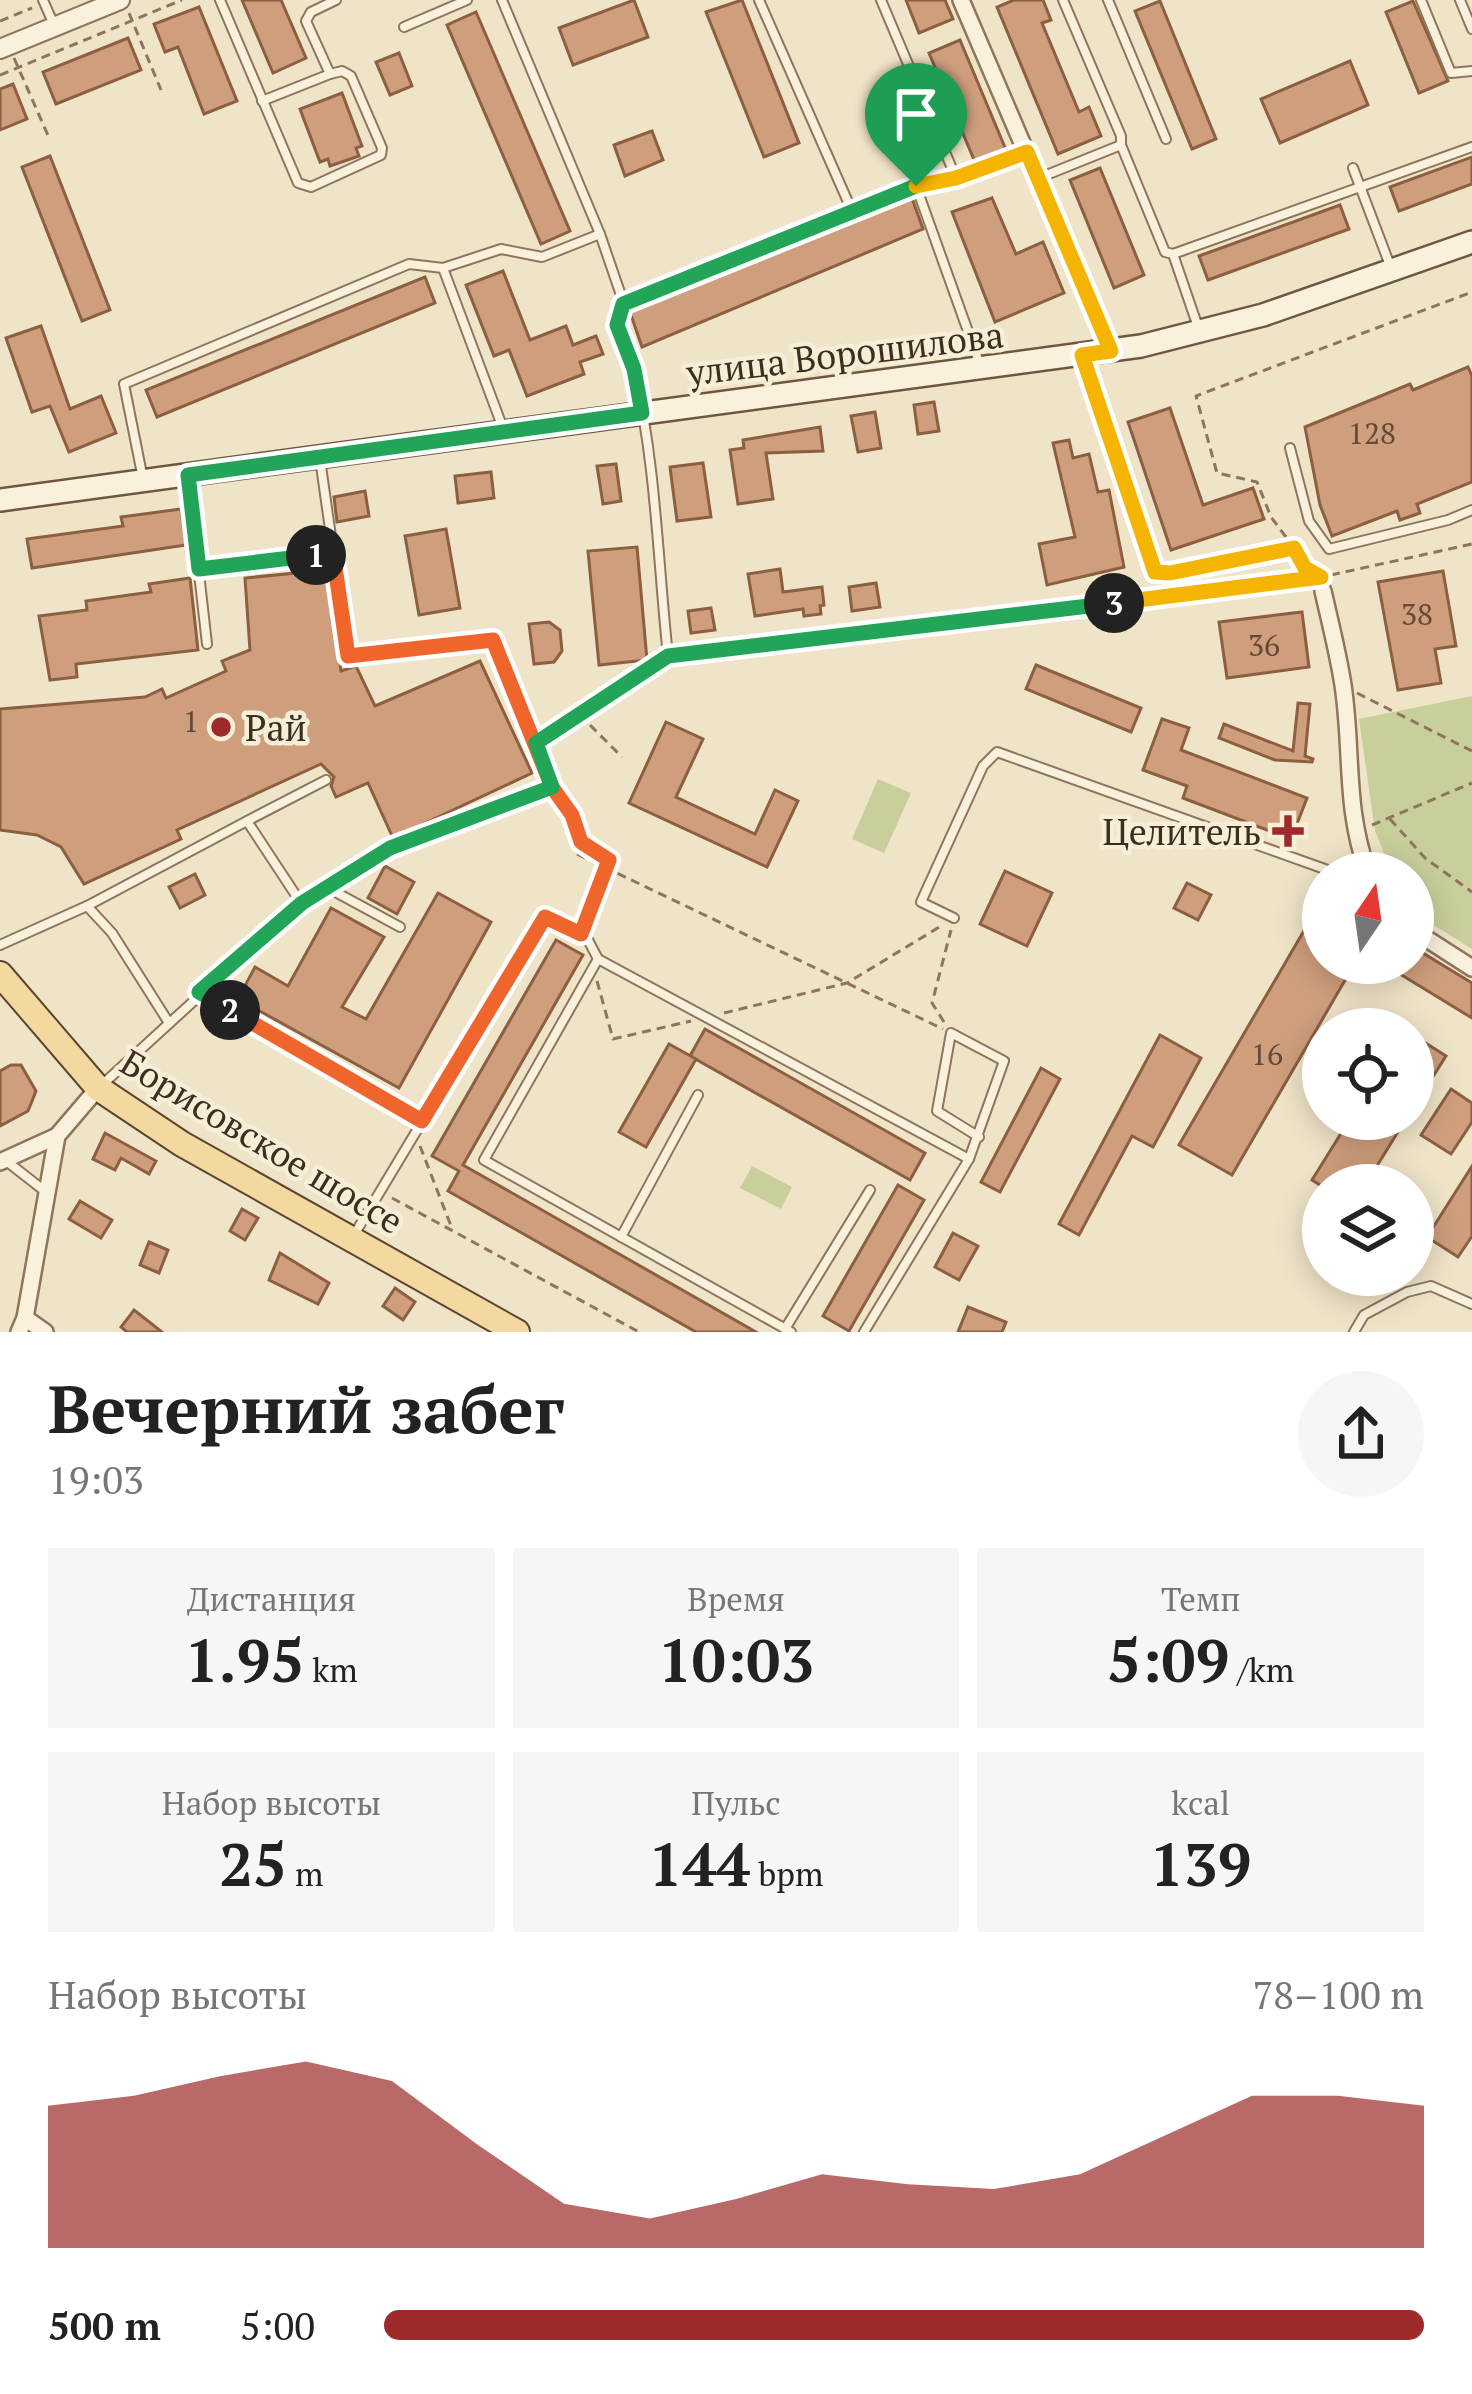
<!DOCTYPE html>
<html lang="ru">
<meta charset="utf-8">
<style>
:root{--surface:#fff;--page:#f6f6f6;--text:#222;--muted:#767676;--accent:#9e2a2b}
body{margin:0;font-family:"PT Serif",serif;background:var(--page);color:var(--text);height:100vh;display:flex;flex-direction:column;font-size:45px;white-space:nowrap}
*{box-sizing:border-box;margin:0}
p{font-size:39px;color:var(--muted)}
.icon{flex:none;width:66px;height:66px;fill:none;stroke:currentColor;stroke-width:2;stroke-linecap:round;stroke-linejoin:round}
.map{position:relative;height:1332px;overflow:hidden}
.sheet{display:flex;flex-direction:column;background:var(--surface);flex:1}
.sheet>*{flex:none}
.needle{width:78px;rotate:13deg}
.tools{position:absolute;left:1302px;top:852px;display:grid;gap:24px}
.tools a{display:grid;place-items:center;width:132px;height:132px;border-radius:50%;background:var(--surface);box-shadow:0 6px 30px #0003;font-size:60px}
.pin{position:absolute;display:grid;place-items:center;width:102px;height:102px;color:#fff;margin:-123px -51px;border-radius:50% 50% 50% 0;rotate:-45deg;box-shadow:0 0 12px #0007}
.pin .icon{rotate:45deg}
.km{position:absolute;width:60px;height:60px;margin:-30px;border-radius:50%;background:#222;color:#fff;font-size:33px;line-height:60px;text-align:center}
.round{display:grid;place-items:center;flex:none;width:126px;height:126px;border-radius:63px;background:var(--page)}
.summary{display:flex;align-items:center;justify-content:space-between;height:204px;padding:0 48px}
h1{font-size:66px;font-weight:700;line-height:90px}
.metrics{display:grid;grid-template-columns:repeat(3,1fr);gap:18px;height:204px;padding:12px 48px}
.metrics div{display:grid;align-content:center;border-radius:0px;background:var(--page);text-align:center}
.metrics b{font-size:60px;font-weight:700}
.metrics small{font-size:33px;font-weight:400}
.metrics p{font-size:33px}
.chart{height:336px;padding:24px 48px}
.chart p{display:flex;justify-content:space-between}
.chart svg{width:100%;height:216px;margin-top:12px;fill:var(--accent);opacity:.7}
ul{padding:0 48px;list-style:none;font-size:39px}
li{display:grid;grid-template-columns:192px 144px 1fr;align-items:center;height:90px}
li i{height:30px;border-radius:15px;background:var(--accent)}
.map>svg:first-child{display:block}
</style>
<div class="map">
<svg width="1472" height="1332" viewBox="0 0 1472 1332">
<rect width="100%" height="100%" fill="#f0e4c8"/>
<g fill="#c9cf9b">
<polygon points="1472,696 1472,949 1413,912 1413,873 1392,873 1375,831 1359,719"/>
<polygon points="878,779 911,793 884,853 852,839"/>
<polygon points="752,1166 792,1187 781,1209 740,1188"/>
</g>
<g fill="#cf9f7d" stroke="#8d5f41" stroke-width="3">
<polygon points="242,0 281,0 306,58 273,73"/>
<polygon points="634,0 648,37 573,65 559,28"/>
<polygon points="742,0 799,143 764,157 706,12"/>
<polygon points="906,0 945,0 953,19 919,33"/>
<polygon points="1014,0 1043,0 1051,20 1042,23 1079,112 1089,107 1101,136 1058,154 997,7"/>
<polygon points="1160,1 1216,139 1192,149 1135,11"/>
<polygon points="1413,1 1448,81 1419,93 1386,12"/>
<polygon points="199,7 237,101 204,114 178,47 165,52 154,24"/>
<polygon points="476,12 570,231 541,244 447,25"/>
<polygon points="128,38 141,70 56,104 43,72"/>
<polygon points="960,40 1006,150 975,162 929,53"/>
<polygon points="399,53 412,86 390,95 376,62"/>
<polygon points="1350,61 1368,105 1280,143 1261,99"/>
<polygon points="13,84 27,119 0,130 0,89"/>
<polygon points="342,93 362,146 356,148 359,156 330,166 328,159 320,162 300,109"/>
<polygon points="652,131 663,160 625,176 614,145"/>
<polygon points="50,156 110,310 82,321 22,167"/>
<polygon points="1472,157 1472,184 1399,211 1390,187"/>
<polygon points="1100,168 1144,275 1114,288 1070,180"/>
<polygon points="912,198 923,229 642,347 630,312"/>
<polygon points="992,198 1016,254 1043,242 1064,293 995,322 952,212"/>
<polygon points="1340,205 1349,229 1208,280 1199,256"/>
<polygon points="503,271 530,340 566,326 573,345 596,336 603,354 580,362 584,374 527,396 509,350 494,356 466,285"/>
<polygon points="425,277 435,303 157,417 146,390"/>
<polygon points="41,326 70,409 101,396 116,433 69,452 50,406 32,412 6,338"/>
<polygon points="1468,367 1472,376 1472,482 1417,504 1420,513 1400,520 1397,511 1332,536 1320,505 1305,427 1410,384 1413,390"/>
<polygon points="934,402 939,431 918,434 914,405"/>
<polygon points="1170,408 1203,505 1253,488 1264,519 1171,550 1128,422"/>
<polygon points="875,412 881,448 858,452 851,416"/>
<polygon points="820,427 823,451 766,453 773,499 738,504 730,450 744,448 743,440"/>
<polygon points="1069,440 1073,458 1089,454 1098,492 1109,490 1124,567 1047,585 1039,544 1075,537 1053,443"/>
<polygon points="703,463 711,517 677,521 670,467"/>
<polygon points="616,464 621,501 603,504 597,466"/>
<polygon points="491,472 494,498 458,503 455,476"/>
<polygon points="365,491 369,516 337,522 334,497"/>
<polygon points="181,509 186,545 32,568 27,539 123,526 121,517"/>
<polygon points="446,529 460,608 419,615 405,536"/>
<polygon points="637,547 647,660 599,665 588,551"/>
<polygon points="780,569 783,592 822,587 824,605 820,606 821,614 804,616 803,609 755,616 748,574"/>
<polygon points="327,570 341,671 356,666 375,706 480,661 532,773 393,838 368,783 336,797 331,786 334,777 321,764 177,830 181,839 84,884 61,847 37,835 0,830 0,709 145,697 162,689 166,698 226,671 222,661 250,650 245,578"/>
<polygon points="1443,571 1456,646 1435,649 1441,683 1398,690 1378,582"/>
<polygon points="190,578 198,650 76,664 77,677 50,680 39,616 87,610 86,601 151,592 149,584"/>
<polygon points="876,583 880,607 852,611 849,587"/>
<polygon points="711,608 715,630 691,633 688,611"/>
<polygon points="1302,612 1309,667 1227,678 1219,622"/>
<polygon points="549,622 560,630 562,651 554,662 534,664 529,624"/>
<polygon points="1036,665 1141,708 1131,732 1026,689"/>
<polygon points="1298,703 1310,704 1305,756 1313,759 1312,762 1275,760 1219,738 1224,724 1293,751"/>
<polygon points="1162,719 1189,728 1181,750 1307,798 1291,839 1183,798 1187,786 1143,770"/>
<polygon points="666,722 703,739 676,797 755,834 775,790 798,801 767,867 629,803"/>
<polygon points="385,866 414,882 397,914 368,898"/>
<polygon points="1005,871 1052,893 1027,946 980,924"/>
<polygon points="195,874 205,895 180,908 169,887"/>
<polygon points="1187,883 1211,895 1198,920 1174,908"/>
<polygon points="438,893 491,922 399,1088 238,999 255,967 288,986 331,908 384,937 342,1007 366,1019"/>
<polygon points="1323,914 1323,963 1355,963 1232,1175 1179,1145 1309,922 1316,926"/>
<polygon points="556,940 583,955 463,1165 756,1332 696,1332 448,1191 459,1171 432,1156"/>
<polygon points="1413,947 1472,983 1472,1018 1382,963 1413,963"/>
<polygon points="705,1029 925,1153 910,1180 690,1056"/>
<polygon points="1160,1035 1201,1058 1153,1147 1132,1136 1079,1235 1059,1224"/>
<polygon points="1413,1035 1446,1056 1413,1108"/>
<polygon points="669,1044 696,1059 646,1147 619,1132"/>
<polygon points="11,1065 21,1065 36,1091 28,1111 0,1126 0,1071"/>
<polygon points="1041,1068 1060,1079 1000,1192 981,1182"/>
<polygon points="1451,1089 1472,1103 1472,1122 1451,1154 1421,1135"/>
<polygon points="1350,1119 1406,1119 1365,1185 1320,1185 1312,1180"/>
<polygon points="105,1133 156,1161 149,1174 121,1158 115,1170 93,1159"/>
<polygon points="1472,1166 1472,1236 1458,1257 1427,1237"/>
<polygon points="898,1185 924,1200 849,1331 823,1316"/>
<polygon points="80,1201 112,1220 101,1238 69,1219"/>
<polygon points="242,1209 258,1218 245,1240 230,1231"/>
<polygon points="953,1233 978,1246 959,1280 935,1267"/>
<polygon points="149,1242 168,1250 159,1273 140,1265"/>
<polygon points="280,1253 329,1283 318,1304 269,1280"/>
<polygon points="395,1288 415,1302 403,1320 383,1306"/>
<polygon points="968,1307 1006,1322 1002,1332 958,1332"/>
<polygon points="134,1310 162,1332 127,1332 121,1327"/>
</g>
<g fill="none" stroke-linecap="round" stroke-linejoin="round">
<defs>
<g id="service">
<polyline points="43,0 54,25"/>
<polyline points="220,0 298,183 311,187 381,155 382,148 351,76 342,71 330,74"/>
<polyline points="502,0 600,234 624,304"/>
<polyline points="759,0 852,211"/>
<polyline points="881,0 956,178"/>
<polyline points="1063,0 1121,136 1121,145"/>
<polyline points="1108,0 1166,139"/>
<polyline points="1421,0 1451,73 1472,71"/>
<polyline points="1460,0 1472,29"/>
<polyline points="404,27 467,0"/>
<polyline points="262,101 330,74 306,21 311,12 336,0"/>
<polyline points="1353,168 1391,268"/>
<polyline points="1039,178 1121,145 1165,252 1173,254"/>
<polyline points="916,186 980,365"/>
<polyline points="443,268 504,431"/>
<polyline points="1198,327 1173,254 1472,147"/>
<polyline points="1082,356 1155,572 1170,573 1294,548 1305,568 1321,577 1323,591"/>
<polyline points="1290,448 1309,521 1329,549 1448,520 1472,510"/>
<polyline points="320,459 348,656 493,640 536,743"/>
<polyline points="188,476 207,644"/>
<polyline points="143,479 124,384 409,264 443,268 501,249 542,257 600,234"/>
<polyline points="199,569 333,553"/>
<polyline points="247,821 326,780"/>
<polyline points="328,888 400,927"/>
<polyline points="954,918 921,902 983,766 997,752 1336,873"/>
<polyline points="0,945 87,906"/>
<polyline points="169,1023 112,933 87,906 247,821 301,903"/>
<path d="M104 1083 301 903 390 848 552 787 536 743 668 656C658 563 656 466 635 374 630 350 610 328 624 304L890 195 956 178 1026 151"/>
<polyline points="5,1160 46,1192"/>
<polyline points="354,1235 545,917 586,936 598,959"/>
<polyline points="621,1237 698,1095"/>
<polyline points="785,1329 870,1190"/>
<polyline points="791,1332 484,1160 598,959 969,1159"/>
<polyline points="864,1332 969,1159 1004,1061 951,1033 937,1111 979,1137"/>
<polyline points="1354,1332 1364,1315 1407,1292 1431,1286 1472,1304"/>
</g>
<g id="minor">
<polyline points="961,0 1111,351"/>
<path d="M1323 591C1330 622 1338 653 1343 685 1353 751 1344 807 1368 873"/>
<polyline points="1413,930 1472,968"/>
<polyline points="0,1162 57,1136"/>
<polyline points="25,1318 45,1332"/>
<polyline points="19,1332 25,1318 57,1136 98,1088"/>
</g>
<polyline id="tertiary" points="0,49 120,0"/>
<polyline id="secondary" points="0,500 1141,346 1263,315 1472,242"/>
<polyline id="primary" points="0,974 98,1088 182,1144 517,1332"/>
</defs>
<use href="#service" stroke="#8d765c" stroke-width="12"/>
<use href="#minor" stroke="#8d765c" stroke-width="20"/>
<use href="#tertiary" stroke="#8d765c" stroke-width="22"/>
<use href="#secondary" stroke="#6f573f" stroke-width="26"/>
<use href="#primary" stroke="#5b4430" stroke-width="28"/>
<g stroke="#8d765c" stroke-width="3" stroke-dasharray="9 6" stroke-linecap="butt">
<polyline points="129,13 161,90"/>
<polyline points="0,21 32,8"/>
<polyline points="14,58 50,140"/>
<polyline points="0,75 182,0"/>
<polyline points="1286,537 1271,517 1257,482 1217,473 1196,396 1472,292"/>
<polyline points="1331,575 1472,544"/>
<polyline points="682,654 1304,580"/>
<polyline points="1357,693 1472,751"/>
<polyline points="590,725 622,757"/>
<polyline points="560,798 572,815 581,842 609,860 585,925"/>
<polyline points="1390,819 1425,858 1472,892"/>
<polyline points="1372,825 1472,783"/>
<polyline points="577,854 943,1029"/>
<polyline points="597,981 613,1039 691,1021"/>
<polyline points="211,999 411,1114"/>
<polyline points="724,1013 847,983 941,926"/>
<polyline points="944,1022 932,1003 951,930"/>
<polyline points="420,1146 451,1226"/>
<polyline points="392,1198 639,1332"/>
</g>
<use href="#service" stroke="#faf1dc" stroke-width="8"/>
<use href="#minor" stroke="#faf1dc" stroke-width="15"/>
<use href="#tertiary" stroke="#faf1dc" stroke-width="18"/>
<use href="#secondary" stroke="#faf1dc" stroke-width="21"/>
<use href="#primary" stroke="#f3d9a0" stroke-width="24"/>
</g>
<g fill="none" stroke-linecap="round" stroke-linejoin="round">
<defs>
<polyline id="split-1" points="316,555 199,569 188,475 642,413 634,369 617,325 623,304 916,186"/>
<polyline id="split-2" points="230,1010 422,1121 545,917 581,934 609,860 581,842 572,815 552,787 493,640 348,656 333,553 316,555"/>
<polyline id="split-3" points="230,1010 199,992 302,903 390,848 552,787 536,743 668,656 1114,603"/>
<polyline id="split-4" points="916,186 956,178 1027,152 1111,351 1082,355 1155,572 1170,573 1294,548 1305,568 1321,577 1114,603"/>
</defs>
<use href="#split-1" stroke="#fff" stroke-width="24"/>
<use href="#split-2" stroke="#fff" stroke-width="24"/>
<use href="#split-3" stroke="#fff" stroke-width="24"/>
<use href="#split-4" stroke="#fff" stroke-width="24"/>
<use href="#split-1" stroke="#22a559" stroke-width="15"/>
<use href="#split-2" stroke="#f0652b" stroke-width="15"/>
<use href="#split-3" stroke="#22a559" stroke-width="15"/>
<use href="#split-4" stroke="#f5b400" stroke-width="15"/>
</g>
<g fill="#9e2a2b" stroke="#f7eed8" stroke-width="4.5">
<circle cx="221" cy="727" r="12"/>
<path d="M1282 813h12v12h12v12h-12v12h-12v-12h-12v-12h12z"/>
</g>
<g text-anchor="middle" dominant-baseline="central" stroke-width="9" stroke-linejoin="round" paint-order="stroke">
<g font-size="30" fill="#624a37">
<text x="1372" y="433">128</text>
<text x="1417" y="614">38</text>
<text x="1264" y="645">36</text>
<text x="191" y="721">1</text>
<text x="1267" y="1054">16</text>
</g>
<g font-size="36" fill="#3d2e20" stroke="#f7eed8">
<text transform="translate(845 353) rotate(-7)">улица Ворошилова</text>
<text transform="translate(262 1141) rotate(31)">Борисовское шоссе</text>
</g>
<g font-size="36" fill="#3d2e20" stroke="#f7eed8" text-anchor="start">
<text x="245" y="727">Рай</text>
<text x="1261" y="831" text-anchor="end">Целитель</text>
</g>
</g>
</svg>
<div class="tools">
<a><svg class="needle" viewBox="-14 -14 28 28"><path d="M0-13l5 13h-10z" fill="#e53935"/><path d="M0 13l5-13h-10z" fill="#767676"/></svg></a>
<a><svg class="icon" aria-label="locate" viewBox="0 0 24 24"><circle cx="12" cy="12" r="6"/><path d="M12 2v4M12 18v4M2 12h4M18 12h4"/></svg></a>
<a><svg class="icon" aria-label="layers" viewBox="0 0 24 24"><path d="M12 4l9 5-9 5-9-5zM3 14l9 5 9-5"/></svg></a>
</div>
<div class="pin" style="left:916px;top:186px;background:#1e9e55"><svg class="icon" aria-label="arrive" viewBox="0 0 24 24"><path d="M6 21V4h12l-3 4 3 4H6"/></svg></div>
<b class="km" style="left:316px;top:555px">1</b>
<b class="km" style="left:230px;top:1010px">2</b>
<b class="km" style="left:1114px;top:603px">3</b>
</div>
<section class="sheet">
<div class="summary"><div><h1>Вечерний забег</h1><p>19:03</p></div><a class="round"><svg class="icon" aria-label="share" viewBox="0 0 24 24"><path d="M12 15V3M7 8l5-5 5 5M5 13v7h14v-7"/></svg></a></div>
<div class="metrics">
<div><p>Дистанция</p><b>1.95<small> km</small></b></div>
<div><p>Время</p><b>10:03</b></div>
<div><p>Темп</p><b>5:09<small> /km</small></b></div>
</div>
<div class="metrics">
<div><p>Набор высоты</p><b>25<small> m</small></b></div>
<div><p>Пульс</p><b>144<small> bpm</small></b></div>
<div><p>kcal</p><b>139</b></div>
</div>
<div class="chart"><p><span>Набор высоты</span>78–100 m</p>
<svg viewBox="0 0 160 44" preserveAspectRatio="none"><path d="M0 44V15L10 13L20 9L30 6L40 10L50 23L60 35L70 38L80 34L90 29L100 31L110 32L120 29L130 21L140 13L150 13L160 15V44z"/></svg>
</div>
<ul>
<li><b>500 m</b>5:00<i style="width:100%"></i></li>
</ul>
</section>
